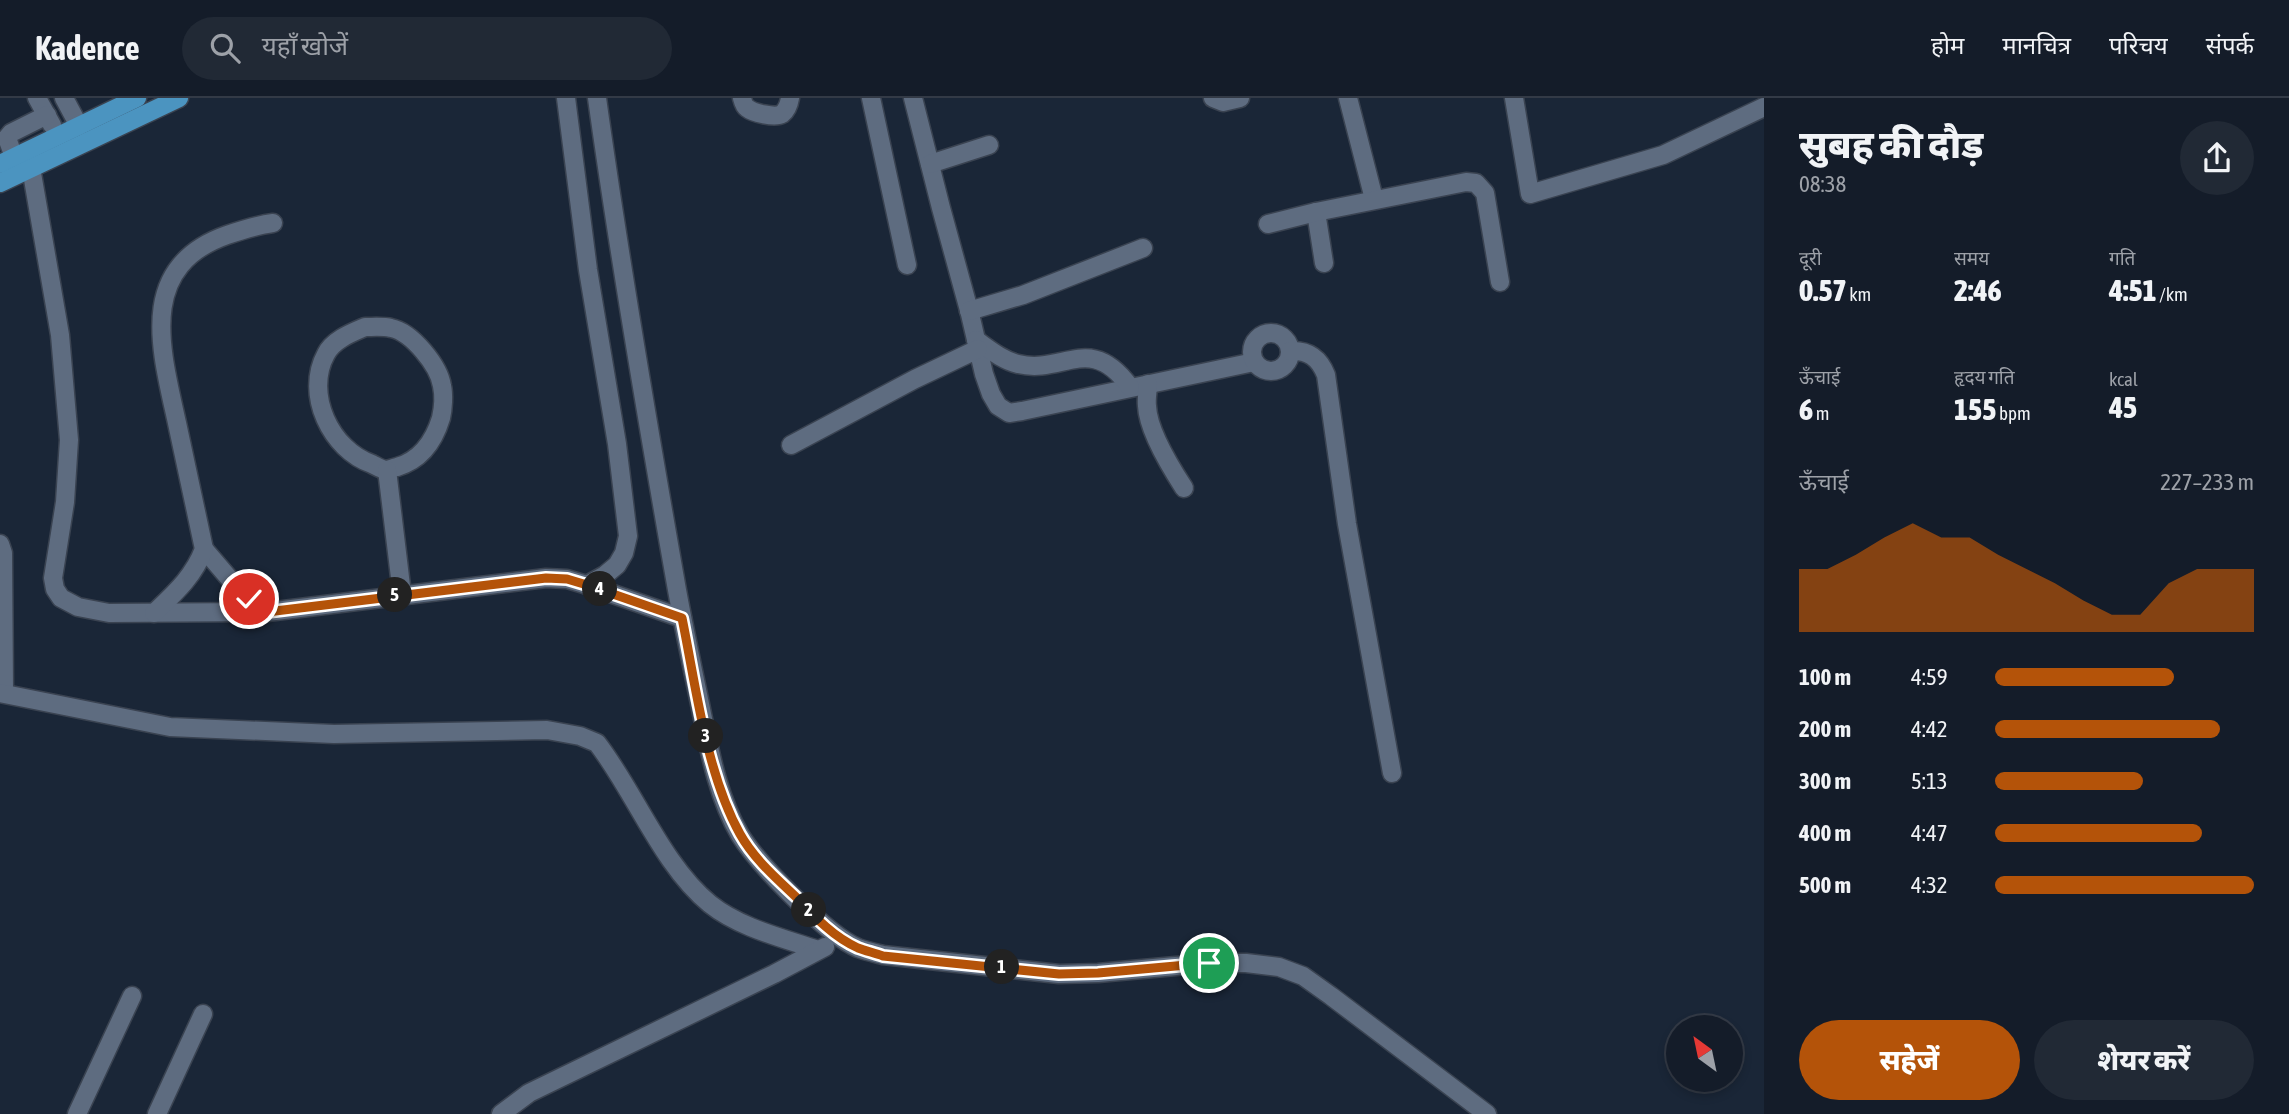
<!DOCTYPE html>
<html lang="hi">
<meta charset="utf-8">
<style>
:root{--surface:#141c29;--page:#212935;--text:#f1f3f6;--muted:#9da1a8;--line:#333a46;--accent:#b45309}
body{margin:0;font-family:"Asap Condensed","Noto Sans Devanagari",sans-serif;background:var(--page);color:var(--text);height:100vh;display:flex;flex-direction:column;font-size:26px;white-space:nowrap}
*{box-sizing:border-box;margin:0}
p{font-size:23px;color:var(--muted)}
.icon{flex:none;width:38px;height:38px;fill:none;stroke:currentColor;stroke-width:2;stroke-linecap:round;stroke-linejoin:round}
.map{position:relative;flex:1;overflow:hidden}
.sheet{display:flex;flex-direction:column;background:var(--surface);width:525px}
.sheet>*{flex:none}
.needle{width:46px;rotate:327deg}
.fabs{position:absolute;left:1666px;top:917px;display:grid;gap:14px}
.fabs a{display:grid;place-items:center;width:77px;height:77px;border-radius:50%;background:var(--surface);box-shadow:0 4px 10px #0003,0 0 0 2px var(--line);font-size:35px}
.pin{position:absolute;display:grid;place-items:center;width:60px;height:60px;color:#fff;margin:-30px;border:4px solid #fff;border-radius:50%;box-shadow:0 2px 7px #0007}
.km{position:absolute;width:35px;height:35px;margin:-18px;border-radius:50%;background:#222;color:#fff;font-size:19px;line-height:35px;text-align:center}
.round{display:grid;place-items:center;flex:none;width:74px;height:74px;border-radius:37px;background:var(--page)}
.summary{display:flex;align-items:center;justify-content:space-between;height:119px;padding:0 35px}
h1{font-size:38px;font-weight:800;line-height:52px}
.stats{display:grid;grid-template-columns:repeat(3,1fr);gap:10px;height:119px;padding:7px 35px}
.stats div{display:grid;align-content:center}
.stats b{font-size:30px;font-weight:800}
.stats small{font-size:19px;font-weight:400}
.stats p{font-size:19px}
.chart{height:196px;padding:14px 35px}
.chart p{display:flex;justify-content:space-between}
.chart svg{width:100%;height:126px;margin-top:7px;fill:var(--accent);opacity:.7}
.action{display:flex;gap:14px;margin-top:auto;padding:14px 35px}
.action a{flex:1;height:80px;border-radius:42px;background:var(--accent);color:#fff;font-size:28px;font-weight:800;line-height:80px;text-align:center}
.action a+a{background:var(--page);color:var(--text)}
ul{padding:0 35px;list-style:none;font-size:23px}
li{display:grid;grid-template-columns:112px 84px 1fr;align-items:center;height:52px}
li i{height:18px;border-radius:9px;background:var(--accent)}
header{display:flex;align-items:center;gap:42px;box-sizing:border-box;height:98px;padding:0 35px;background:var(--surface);border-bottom:2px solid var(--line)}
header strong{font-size:33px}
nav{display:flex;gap:38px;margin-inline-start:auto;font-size:24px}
.search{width:490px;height:63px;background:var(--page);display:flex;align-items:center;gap:18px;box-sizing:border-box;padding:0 24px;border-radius:38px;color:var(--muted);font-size:26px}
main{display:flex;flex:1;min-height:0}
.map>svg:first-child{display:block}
</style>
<header>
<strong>Kadence</strong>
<div class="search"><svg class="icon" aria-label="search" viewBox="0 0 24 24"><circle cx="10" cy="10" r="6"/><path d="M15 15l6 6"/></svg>यहाँ खोजें</div>
<nav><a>होम</a><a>मानचित्र</a><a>परिचय</a><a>संपर्क</a></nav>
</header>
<main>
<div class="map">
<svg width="1764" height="1016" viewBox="0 0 1764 1016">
<rect width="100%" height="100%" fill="#1a2637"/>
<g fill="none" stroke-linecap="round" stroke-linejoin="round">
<defs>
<g id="minor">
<polyline points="37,0 52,27"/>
<polyline points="64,0 79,28"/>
<polyline points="566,0 588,172 617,346 628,438 624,455 617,467 605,477 587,487"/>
<path d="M597 0C620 165 648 328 677 492 684 530 692 568 700 606 709 650 717 698 740 737 758 766 827 837 858 850 866 853 875 855 883 857L1059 876 1098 875 1209 865H1246L1279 869 1303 878 1331 898 1487 1016"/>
<path d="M742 0C743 4 744 8 747 10 753 15 775 20 782 16 787 12 789 6 790 0"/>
<polyline points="871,0 907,167"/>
<polyline points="913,0 941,110 970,216 984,276 991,296 998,308 1009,315 1022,313 1254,264"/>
<polyline points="1213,0 1223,4 1240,0"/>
<polyline points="1348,0 1374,101"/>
<polyline points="1514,0 1530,96 1663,57 1764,9"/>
<polyline points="29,58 60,237 69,342 65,404 53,480 55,491 61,500 78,509 109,515 267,514 546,480 567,481 587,487 682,520"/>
<polyline points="14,59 7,40 11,35 47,17"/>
<polyline points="930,66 989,47"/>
<polyline points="1316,114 1324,165"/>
<polyline points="1268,126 1316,114 1466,84 1476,85 1485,95 1500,184"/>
<polyline points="969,213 1023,197 1143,150"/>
<path d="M365 229C373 229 383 228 391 230 412 234 439 268 442 288 444 297 443 311 441 320 434 343 421 362 397 369 396 369 388 372 387 372 382 372 376 368 372 366 331 352 304 296 326 256 333 242 351 235 365 229Z"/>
<circle cx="1271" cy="254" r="19"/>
<path d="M976 242C989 251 1002 262 1018 266 1064 277 1090 234 1130 289"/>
<path d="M1290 253C1308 252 1319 259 1326 277L1347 426 1392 675"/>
<path d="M1148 286C1148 293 1146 301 1147 308 1148 332 1171 370 1184 390"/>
<polyline points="791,347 915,281 978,251"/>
<polyline points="387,372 402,496"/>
<polyline points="0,446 3,455 4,594"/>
<polyline points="204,451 234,486 267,514"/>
<path d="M154 515C175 495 194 478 204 451 195 409 186 367 177 325 161 252 136 169 227 137 242 132 257 127 273 125"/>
<path d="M0 595 170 629 334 636 547 632 580 638 597 645C635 694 662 767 710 806 740 830 783 840 818 852"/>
<polyline points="77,1016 132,898"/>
<polyline points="157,1016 203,916"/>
<polyline points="501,1016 529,995 774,876 825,849"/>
</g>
<g id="major">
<polyline points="0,66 137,0"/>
<polyline points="0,85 179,0"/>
</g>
</defs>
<use href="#minor" stroke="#3a4351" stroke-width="21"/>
<use href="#major" stroke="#3a4351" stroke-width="21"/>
<use href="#minor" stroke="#5e6c80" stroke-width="18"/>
<use href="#major" stroke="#4b94c0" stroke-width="18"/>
</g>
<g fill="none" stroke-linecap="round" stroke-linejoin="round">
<defs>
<path id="route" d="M249 501 267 514 546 480 567 481 587 487 682 520C696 588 706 675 740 736 754 761 776 780 796 799 814 818 833 839 858 850 866 853 875 855 883 858L1059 876 1098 875 1209 865"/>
</defs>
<use href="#route" stroke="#fff" stroke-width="14"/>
<use href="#route" stroke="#b45309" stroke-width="9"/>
</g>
</svg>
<div class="fabs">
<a><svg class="needle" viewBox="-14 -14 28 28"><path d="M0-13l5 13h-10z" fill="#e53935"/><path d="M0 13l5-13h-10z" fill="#9da1a8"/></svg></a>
</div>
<div class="pin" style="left:1209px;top:865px;background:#1e9e55"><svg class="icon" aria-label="arrive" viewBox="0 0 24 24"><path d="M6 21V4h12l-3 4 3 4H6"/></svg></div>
<div class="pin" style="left:249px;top:501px;background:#d93025"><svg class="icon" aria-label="check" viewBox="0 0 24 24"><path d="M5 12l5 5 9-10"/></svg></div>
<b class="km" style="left:1002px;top:869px">1</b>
<b class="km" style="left:809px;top:812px">2</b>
<b class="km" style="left:706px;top:638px">3</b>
<b class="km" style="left:600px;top:491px">4</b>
<b class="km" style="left:395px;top:497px">5</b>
</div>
<section class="sheet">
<div class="summary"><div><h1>सुबह की दौड़</h1><p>08:38</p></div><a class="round"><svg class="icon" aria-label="share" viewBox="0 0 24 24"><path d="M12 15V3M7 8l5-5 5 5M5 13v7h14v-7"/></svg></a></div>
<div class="stats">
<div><p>दूरी</p><b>0.57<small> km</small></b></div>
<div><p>समय</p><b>2:46</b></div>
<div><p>गति</p><b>4:51<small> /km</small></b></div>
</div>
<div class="stats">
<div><p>ऊँचाई</p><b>6<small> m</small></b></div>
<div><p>हृदय गति</p><b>155<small> bpm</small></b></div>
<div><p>kcal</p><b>45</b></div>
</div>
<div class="chart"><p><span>ऊँचाई</span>227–233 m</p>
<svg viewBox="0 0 160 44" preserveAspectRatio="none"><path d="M0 44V22L10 22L20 17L30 11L40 6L50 11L60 11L70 17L80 22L90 27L100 33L110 38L120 38L130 27L140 22L150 22L160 22V44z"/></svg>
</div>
<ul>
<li><b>100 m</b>4:59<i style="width:69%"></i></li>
<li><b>200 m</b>4:42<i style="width:87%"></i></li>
<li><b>300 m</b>5:13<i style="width:57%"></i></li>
<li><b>400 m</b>4:47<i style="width:80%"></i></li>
<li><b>500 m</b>4:32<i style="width:100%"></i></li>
</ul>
<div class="action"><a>सहेजें</a><a>शेयर करें</a></div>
</section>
</main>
